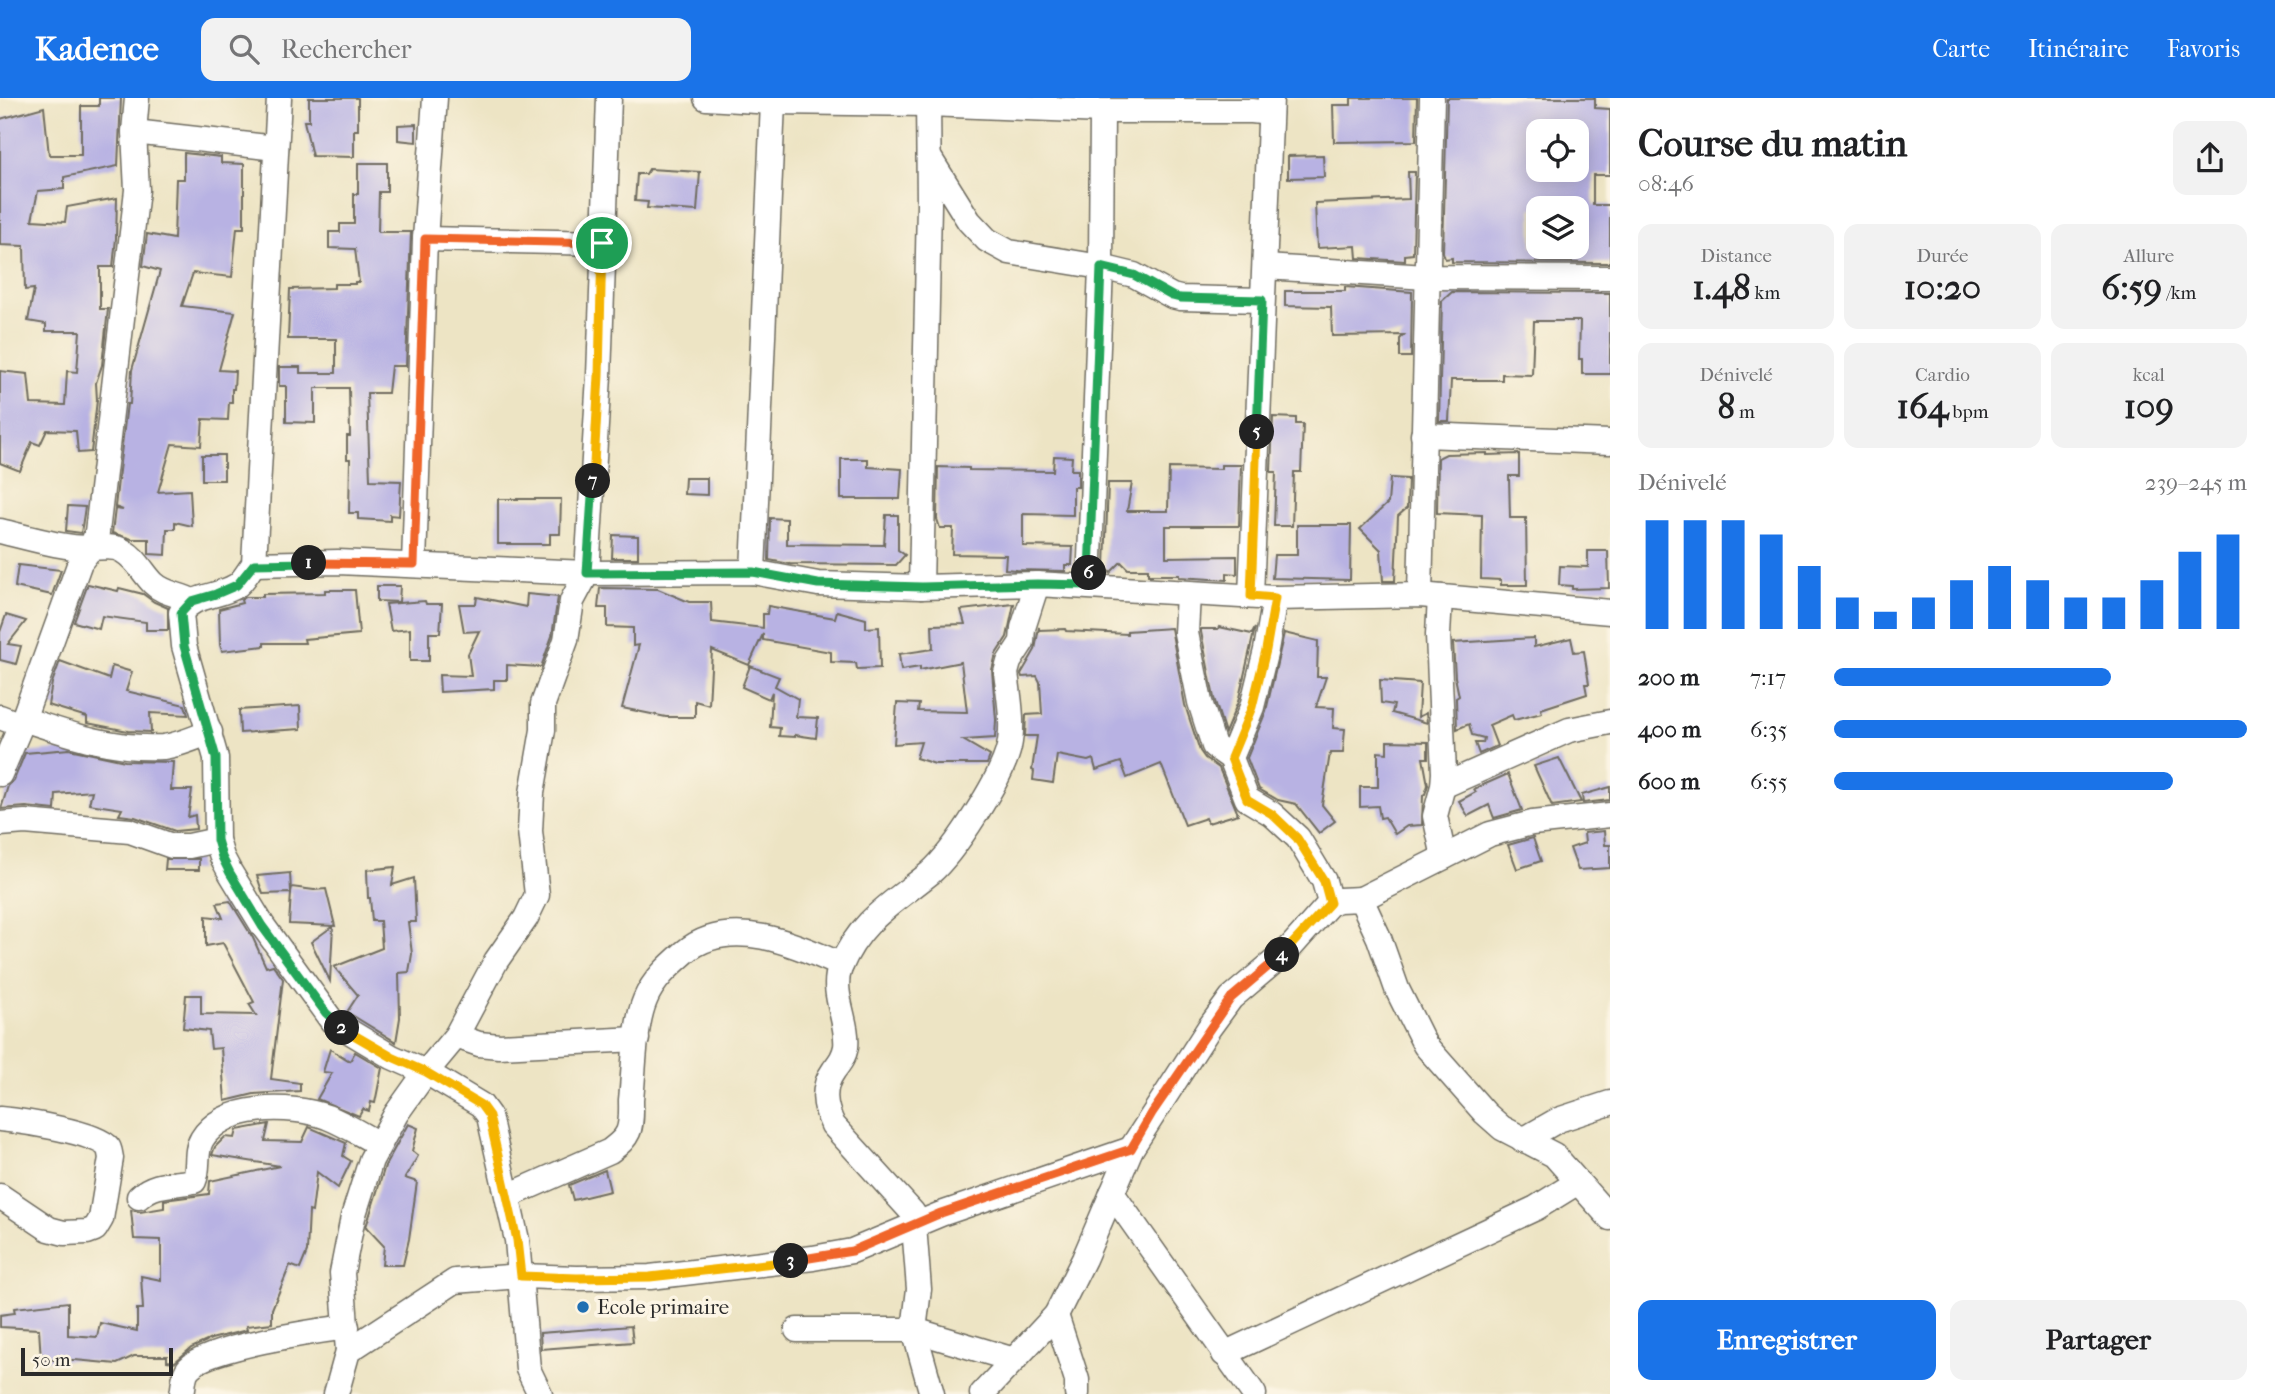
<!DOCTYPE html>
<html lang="fr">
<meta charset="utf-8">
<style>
:root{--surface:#fff;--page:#f2f2f2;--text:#202124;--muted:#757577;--accent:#1a73e8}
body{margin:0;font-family:"IM FELL French Canon",serif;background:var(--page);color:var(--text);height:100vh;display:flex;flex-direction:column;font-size:26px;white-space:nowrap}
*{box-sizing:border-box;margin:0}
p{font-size:23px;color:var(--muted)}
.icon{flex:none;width:38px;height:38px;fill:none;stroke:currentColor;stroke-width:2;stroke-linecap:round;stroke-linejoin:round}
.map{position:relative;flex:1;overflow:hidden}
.side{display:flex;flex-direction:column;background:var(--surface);width:665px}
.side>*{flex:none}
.controls{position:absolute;left:1526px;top:21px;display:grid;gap:14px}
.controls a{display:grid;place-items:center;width:63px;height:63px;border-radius:14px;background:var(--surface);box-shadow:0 4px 18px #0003;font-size:35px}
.scale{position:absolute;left:21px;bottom:18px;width:152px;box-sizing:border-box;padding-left:7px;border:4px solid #2b2b2b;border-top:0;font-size:19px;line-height:24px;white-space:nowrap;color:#2b2b2b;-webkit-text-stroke:5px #fcf5e5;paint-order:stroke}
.pin{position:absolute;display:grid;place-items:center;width:60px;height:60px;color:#fff;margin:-30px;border:4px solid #fff;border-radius:50%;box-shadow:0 2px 7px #0007}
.km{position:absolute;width:35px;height:35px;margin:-18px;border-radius:50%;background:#222;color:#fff;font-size:19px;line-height:35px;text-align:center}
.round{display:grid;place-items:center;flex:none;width:74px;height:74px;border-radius:14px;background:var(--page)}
.headline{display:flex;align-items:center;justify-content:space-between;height:119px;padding:0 28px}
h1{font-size:38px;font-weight:700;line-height:52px}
.metrics{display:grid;grid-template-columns:repeat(3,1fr);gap:10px;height:119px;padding:7px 28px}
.metrics div{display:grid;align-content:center;border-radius:14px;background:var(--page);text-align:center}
.metrics b{font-size:35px;font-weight:700}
.metrics small{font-size:19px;font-weight:400}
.metrics p{font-size:19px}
.chart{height:196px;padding:14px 28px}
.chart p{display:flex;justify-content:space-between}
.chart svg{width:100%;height:126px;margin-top:7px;stroke:var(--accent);stroke-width:6}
.primary-button{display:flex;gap:14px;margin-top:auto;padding:14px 28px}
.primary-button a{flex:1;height:80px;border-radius:14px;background:var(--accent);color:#fff;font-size:28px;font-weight:700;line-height:80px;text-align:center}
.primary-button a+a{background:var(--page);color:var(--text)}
ul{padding:0 28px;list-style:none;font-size:23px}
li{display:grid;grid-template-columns:112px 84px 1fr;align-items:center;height:52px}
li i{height:18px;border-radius:9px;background:var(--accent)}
header{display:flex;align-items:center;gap:42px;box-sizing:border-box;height:98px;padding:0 35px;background:var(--accent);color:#fff}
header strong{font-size:33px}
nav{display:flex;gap:38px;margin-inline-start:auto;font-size:24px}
.search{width:490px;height:63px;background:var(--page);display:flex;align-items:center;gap:18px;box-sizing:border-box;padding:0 24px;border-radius:14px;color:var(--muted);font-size:26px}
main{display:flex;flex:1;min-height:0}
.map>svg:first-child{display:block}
</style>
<header>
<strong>Kadence</strong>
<div class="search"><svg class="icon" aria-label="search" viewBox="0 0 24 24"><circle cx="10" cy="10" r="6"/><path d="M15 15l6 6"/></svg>Rechercher</div>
<nav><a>Carte</a><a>Itinéraire</a><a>Favoris</a></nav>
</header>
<main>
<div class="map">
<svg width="1610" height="1296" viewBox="0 0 1610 1296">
<rect width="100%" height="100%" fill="#fcf5e5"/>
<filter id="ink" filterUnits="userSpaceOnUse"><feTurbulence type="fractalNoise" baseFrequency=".0143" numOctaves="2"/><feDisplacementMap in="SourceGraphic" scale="14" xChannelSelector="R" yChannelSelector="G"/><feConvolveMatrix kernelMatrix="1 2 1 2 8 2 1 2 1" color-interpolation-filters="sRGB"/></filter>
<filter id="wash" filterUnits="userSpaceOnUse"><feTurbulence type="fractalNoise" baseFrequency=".00686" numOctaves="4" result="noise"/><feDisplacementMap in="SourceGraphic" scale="28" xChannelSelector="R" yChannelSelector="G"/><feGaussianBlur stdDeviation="1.57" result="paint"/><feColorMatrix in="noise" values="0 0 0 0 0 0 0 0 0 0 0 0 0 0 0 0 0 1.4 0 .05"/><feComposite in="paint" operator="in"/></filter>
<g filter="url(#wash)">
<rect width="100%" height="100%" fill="#ede4c4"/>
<g id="blocks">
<g fill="#b8b2e3" fill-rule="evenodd">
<polygon points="99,0 121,0 118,68 64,79 64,91 38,93 32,122 65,124 67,109 117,100 116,140 113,169 100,169 100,211 108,211 102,267 96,285 97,302 91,354 78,355 76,333 47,332 40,347 32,344 20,373 0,365 0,273 28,276 31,306 65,307 67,273 77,274 80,233 46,233 46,226 28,223 34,191 25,192 24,148 0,147 0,21 44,9 49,57 81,57 81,8 99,8"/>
<polygon points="309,0 358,0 358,32 354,32 354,59 312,58 304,23 309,23"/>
<polygon points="1351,0 1417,0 1416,43 1334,44 1333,7 1351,7"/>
<path d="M1447 0H1595V10L1610 11V77H1593V107H1610V165L1452 164V160L1445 161 1443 154ZM1538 33H1577V72H1538ZM1534 110H1577V149H1532L1531 111Z"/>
<polygon points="416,26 416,44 398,42 398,27"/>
<polygon points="184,55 221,59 221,65 244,66 244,130 237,130 232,179 193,175 182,208 235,214 219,272 235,273 234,291 232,291 232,304 229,304 228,322 203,321 201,348 172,346 158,394 190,392 192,428 175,424 175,431 167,431 166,457 149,456 149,441 132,441 112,435 115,411 123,412 115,409 118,382 120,382 118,381 127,306 130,306 132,272 160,173 143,168 147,136 174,141 176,81 184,81"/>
<polygon points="1323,57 1324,79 1288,80 1288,58"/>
<polygon points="358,65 387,65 387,94 379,94 378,134 411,134 406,268 391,268 388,295 367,295 370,382 401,383 399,418 390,417 390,423 358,421 358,415 349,415 350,361 347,361 347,338 350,338 349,290 315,290 315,325 286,324 286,288 279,288 279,269 300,269 300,275 336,275 336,241 288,241 290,191 334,190 334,186 355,186 355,184 359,184 355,151 329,150 329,134 340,134 340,126 354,126 354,96 358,96"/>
<polygon points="649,71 700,74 697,113 647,110 648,104 635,103 637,76 646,76"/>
<polygon points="1408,74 1415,74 1413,156 1405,157 1405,163 1357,160 1356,148 1317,150 1315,105 1409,101"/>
<polygon points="1345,189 1412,194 1411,259 1400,259 1400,241 1404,237 1332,238 1331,209 1285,208 1285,193 1345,193"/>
<polygon points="1452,194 1610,195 1610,276 1582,276 1582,261 1579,261 1580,223 1534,223 1532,277 1502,276 1502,282 1451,282 1449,323 1439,323 1442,203"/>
<polygon points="1273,319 1296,320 1296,326 1303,326 1301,374 1294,374 1292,428 1274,428 1276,374 1271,374"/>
<polygon points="1487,355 1487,357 1519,356 1519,378 1509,378 1510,420 1526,420 1527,487 1501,487 1501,482 1481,481 1482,417 1437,415 1438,360 1446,356"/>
<rect x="202" y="357" width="22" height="25"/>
<polygon points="1054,358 1072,359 1071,372 1078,372 1078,389 1073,389 1073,417 1023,416 1023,448 1073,449 1072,467 1065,467 1065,473 1016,472 1005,471 1006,457 952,456 953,430 940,430 937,421 938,369 969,370 969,372 1053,373"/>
<polygon points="841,361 868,361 868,369 902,371 900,401 841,401"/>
<polygon points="1221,367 1241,367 1239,428 1166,428 1166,459 1237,458 1237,476 1227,475 1227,482 1179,479 1179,477 1148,477 1148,471 1128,471 1121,464 1110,475 1105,469 1108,385 1132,385 1127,413 1168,413 1169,370 1221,371"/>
<polygon points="685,380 707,380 707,397 684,396"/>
<polygon points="1390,380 1408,381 1407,410 1398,418 1395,483 1383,483 1381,452 1360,431 1388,405"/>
<polygon points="498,401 561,401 560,436 550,436 550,446 498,446"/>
<polygon points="68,408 85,409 81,435 66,433"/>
<polygon points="886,417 898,417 898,452 905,457 896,467 790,466 769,462 770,420 787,421 787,446 884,447"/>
<polygon points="1297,427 1351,427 1350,482 1272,480 1274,457 1297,457"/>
<polygon points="613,437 638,438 638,460 612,460"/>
<polygon points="1588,453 1608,453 1609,490 1572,491 1572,488 1559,487 1560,468 1588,469"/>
<polygon points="18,467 61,472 52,497 15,489"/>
<polygon points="88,486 118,493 119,490 143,496 154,504 168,510 168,532 146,532 146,524 102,518 99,531 74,524"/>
<polygon points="377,488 400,488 399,504 377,503"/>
<polygon points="600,490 658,491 689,504 711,504 712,524 763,530 763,516 767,516 768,508 835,520 837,513 866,521 866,530 879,529 880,570 857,571 856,565 831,564 831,554 763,542 763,536 749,567 712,552 709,607 695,603 695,619 666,619 622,610 639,547 633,548 633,530 607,529 607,510 598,510"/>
<polygon points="325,492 355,492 359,536 304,541 305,545 264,545 264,548 222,553 220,547 219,511 242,505 241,502 246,499 263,499 263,496 325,495"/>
<polygon points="527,496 558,499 552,538 541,569 507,567 507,582 494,582 494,591 440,594 439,577 471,578 468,556 479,533 464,534 459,506 476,506 477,499 526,509"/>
<polygon points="425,503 426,506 442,506 440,535 429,535 429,563 410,563 410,531 391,533 386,506"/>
<polygon points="1014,506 1007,539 996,556 992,572 996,622 995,640 963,642 990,658 987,666 935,666 916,660 921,644 894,646 897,605 919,606 918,613 967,614 961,564 920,572 920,569 901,572 899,556 933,551 932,527 965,526 961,512"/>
<polygon points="6,517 26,523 8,546 21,548 16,566 0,562 0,534"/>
<polygon points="1039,529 1039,532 1065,531 1066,533 1127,536 1127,533 1171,530 1185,607 1200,653 1205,660 1219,670 1238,716 1208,725 1206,720 1185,727 1161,666 1127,680 1121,664 1096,672 1093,661 1088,663 1057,657 1053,685 1033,682 1034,673 1032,672 1037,638 1025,638 1026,617 1042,616 1040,584 1037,578 1022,579 1021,576 1035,552"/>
<polygon points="1219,529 1252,536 1255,530 1238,604 1225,635 1214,600 1201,534 1201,531 1218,531"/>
<polygon points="1284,535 1318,543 1317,579 1326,579 1316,609 1334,610 1333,630 1345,631 1343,655 1330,655 1322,707 1335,723 1319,735 1296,706 1278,702 1259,691 1247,660 1266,613"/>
<polygon points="1534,540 1534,549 1571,540 1574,554 1584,553 1589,586 1585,586 1587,596 1541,611 1542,615 1514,622 1512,617 1489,627 1497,648 1479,656 1475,645 1483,645 1484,640 1472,637 1469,626 1457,631 1456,600 1459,598 1455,579 1453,545"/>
<polygon points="60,563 109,581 112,568 132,574 126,593 185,607 188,617 150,615 151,634 128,633 87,625 87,619 48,607 52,585"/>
<polygon points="750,568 779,579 775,588 798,601 796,619 818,620 816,640 795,637 795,639 779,638 780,630 770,629 772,594 769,601 742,589"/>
<polygon points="1380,582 1420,585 1418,619 1426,615 1427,625 1392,615 1394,607 1381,605"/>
<polygon points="300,608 301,631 240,635 239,612"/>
<polygon points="1387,643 1428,644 1428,660 1423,660 1428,687 1425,696 1423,697 1422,727 1407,728 1395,736 1385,719 1380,720 1378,708 1360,709 1360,689 1378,689 1378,654 1387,655"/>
<polygon points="69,651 125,663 173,664 171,692 192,692 188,719 195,717 196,731 175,733 135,719 119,717 122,711 89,706 92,693 56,696 55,712 26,709 1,711 8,688 14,682 25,655"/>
<polygon points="1559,660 1581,704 1552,708 1534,668"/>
<polygon points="1508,676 1522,712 1494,720 1489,707 1468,718 1459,703 1476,694 1474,691"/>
<polygon points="1610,689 1610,702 1583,705 1582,697"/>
<polygon points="1604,733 1605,747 1610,747 1610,770 1578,772 1570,750 1585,745 1584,735"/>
<polygon points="1533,740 1541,763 1517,771 1508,747"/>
<polygon points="166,761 199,761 199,772 165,772"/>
<polygon points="395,769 392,787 414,780 416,824 408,824 412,856 409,874 399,875 400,920 396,944 347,914 358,897 334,869 382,850 380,823 372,823 370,800 368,800 367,772"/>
<polygon points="290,775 291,794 292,789 314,792 326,791 335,828 289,826 291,795 263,796 257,778"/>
<polygon points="230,803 253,840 266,869 273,867 283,881 271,981 300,985 300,993 254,996 225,1003 221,950 211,951 209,933 183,930 186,897 201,897 201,916 256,917 249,906 254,904 223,845 206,848 206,818 223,820 217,805"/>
<polygon points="333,828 330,883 311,844"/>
<polygon points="330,951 350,963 355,954 382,970 375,1005 371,1004 369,1013 363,1011 359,1018 317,1001 332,975 323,974"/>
<polygon points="269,1026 265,1043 302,1044 309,1029 346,1045 343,1058 351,1063 338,1090 317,1074 312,1114 309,1113 307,1154 300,1171 290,1167 272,1211 272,1225 246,1228 247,1232 211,1241 191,1250 175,1264 167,1263 167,1258 134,1258 117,1266 75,1262 41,1262 39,1231 0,1229 0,1217 15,1215 14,1210 68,1204 68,1237 97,1239 100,1225 137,1233 137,1211 143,1211 141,1178 161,1182 161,1142 134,1141 131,1112 140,1114 164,1110 164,1102 209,1096 210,1083 280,1068 212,1057 215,1049 225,1039 235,1040 237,1032"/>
<polygon points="408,1026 418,1030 412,1053 418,1058 405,1080 417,1084 409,1141 403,1167 382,1167 384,1148 366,1129 385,1068"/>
<polygon points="605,1072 610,1093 573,1102 569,1087"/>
<polygon points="631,1228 633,1244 541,1251 540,1235"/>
</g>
</g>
</g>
<g filter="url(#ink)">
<use href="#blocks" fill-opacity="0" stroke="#6f6c61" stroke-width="2"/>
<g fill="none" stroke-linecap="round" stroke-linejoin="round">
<defs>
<g id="minor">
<path d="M279 0 254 466C248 473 243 484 236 488 217 500 193 496 181 515L184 548 216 660 217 742 222 759 230 774 263 828 332 923 392 959 426 974 481 1007 489 1018 517 1142 528 1271 540 1296"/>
<polyline points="706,0 773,4 928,6 1102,13 1252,13 1270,15"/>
<polyline points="134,34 276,50"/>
<polyline points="929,59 969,123 987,142 1009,154 1101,169 1134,177 1172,198 1180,200 1262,202"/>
<polyline points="425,141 602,145"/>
<polyline points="1265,169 1427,179 1610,180"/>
<polyline points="1423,337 1610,344"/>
<path d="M0 433C30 440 61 450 91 450 102 450 114 447 123 453 137 461 143 475 153 485 164 496 179 496 192 503"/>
<polyline points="254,466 338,464 587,475 753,474 818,486 921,489 1037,486 1275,500 1420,497 1610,514"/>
<polyline points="414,466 425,141 435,0"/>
<polyline points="753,474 773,4"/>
<polyline points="1089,487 1101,169 1102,13"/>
<polyline points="921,489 929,107 928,0"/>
<polyline points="1420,497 1432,0"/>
<polyline points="1251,498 1271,0"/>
<polyline points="1440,499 1438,537 1444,675 1443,688 1435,718 1444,759"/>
<polyline points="0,619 21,627"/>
<path d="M23 621C68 636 114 652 163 649 179 647 195 640 210 634"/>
<polyline points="1231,660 1252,609 1266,552 1275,500"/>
<polyline points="0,676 21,627 80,464 91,450 97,434 137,92 134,34 137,0"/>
<polyline points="1443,688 1569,632 1610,624"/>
<polyline points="0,726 25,724 130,733 172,748 189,748 217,742"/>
<polyline points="1361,801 1490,736 1532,725 1610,717"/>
<polyline points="1330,805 1339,802 1361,801 1379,840 1397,891 1425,947 1485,1015 1502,1030 1554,1057 1610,1120"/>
<polyline points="456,938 479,946 499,948 637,941"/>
<path d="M0 1021C20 1023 97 1034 108 1049 110 1052 110 1056 111 1060L101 1121 95 1131 87 1134 64 1135 49 1131 0 1098"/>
<polyline points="1523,1042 1558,1022 1610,1005"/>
<polyline points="1112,1095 1254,1296"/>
<path d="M508 1098 610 1053C617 1047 624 1043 628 1034 632 1025 631 1012 631 1002 634 974 634 928 645 902 653 882 669 868 685 854 729 817 796 846 841 867"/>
<path d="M139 1099C155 1084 174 1087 194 1083 200 1070 194 1054 202 1041 224 1005 291 1006 327 1019 345 1026 362 1037 379 1046"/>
<polyline points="1056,1217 1077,1282 1077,1296"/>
<polyline points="797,1232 914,1232 1014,1262"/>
<polyline points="348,1253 342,1175 353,1119 371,1062 396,1016 426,974 456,938 496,863 526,820 537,797 530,733 532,695 543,632 543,606 566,542 572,503 587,475 599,278 609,0"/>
<polyline points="1224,1256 1536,1110 1578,1084"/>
<path d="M182 1296C184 1288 183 1276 189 1270 207 1249 316 1233 347 1229"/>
<polyline points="336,1296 348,1253 455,1183 521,1178 577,1180 650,1179 813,1160 852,1153 941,1116 1131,1051"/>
<path d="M932 1296 914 1232 919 1191 913 1115 833 1027C824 1008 821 990 834 972 840 964 844 959 846 949 849 924 830 894 840 870 859 823 893 805 930 775 954 754 1002 680 1009 649 1014 627 1009 598 1006 575L1009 564 1022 544 1023 530 1037 486"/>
<polyline points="982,1296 1056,1217 1084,1161 1131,1051 1209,930 1231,900 1289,851 1330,805 1324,783 1298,740 1272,716 1247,701 1231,660 1214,648 1200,604 1186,535 1188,496"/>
</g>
</defs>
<use href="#minor" stroke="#6f6c61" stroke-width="27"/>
<use href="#minor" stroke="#fff" stroke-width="24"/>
</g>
</g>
<g fill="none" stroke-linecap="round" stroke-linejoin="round" filter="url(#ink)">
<defs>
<polyline id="split-1" points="309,465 414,466 425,141 602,145"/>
<polyline id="split-2" points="309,465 254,466 237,487 216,496 192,503 181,515 184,548 216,660 217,742 222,759 230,775 262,828 326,915 342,930"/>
<polyline id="split-3" points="342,930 392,959 426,974 481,1007 489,1018 517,1142 521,1178 577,1180 650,1179 791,1163"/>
<polyline id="split-4" points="791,1163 852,1153 941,1115 1131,1051 1152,1015 1231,900 1282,857"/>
<polyline id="split-5" points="1257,334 1251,498 1275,500 1266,552 1252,609 1231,660 1247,701 1272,716 1297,740 1324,783 1330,805 1282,857"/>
<polyline id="split-6" points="1089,475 1101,169 1134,177 1172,198 1180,200 1262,202 1257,334"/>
<polyline id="split-7" points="593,383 587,475 753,474 818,486 922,489 1037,486 1089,487 1089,475"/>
<polyline id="split-8" points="593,383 599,278 602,145"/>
</defs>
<use href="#split-1" stroke="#fff" stroke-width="14"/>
<use href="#split-2" stroke="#fff" stroke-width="14"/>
<use href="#split-3" stroke="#fff" stroke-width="14"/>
<use href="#split-4" stroke="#fff" stroke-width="14"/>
<use href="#split-5" stroke="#fff" stroke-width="14"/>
<use href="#split-6" stroke="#fff" stroke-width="14"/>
<use href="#split-7" stroke="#fff" stroke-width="14"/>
<use href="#split-8" stroke="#fff" stroke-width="14"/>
<use href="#split-1" stroke="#f0652b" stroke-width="9"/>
<use href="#split-2" stroke="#22a559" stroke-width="9"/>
<use href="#split-3" stroke="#f5b400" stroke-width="9"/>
<use href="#split-4" stroke="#f0652b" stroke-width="9"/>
<use href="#split-5" stroke="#f5b400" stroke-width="9"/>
<use href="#split-6" stroke="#22a559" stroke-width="9"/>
<use href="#split-7" stroke="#22a559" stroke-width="9"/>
<use href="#split-8" stroke="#f5b400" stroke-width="9"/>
</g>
<circle fill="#1f6fb2" stroke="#fcf5e5" stroke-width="2.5" cx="583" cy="1209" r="7"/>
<g text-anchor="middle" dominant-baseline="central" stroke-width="7" stroke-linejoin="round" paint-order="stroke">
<g font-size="21" fill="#2b2b2b" stroke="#fcf5e5" text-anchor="start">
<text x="597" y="1209">Ecole primaire</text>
</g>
</g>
</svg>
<div class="controls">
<a><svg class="icon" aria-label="locate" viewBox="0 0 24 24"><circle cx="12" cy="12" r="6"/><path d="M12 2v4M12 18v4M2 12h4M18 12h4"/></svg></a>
<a><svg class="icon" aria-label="layers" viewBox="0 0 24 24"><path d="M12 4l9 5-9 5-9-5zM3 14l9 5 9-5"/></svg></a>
</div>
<div class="scale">50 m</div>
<div class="pin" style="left:602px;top:145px;background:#1e9e55"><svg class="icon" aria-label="arrive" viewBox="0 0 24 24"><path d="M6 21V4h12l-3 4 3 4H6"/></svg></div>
<b class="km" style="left:309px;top:465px">1</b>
<b class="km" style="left:342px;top:930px">2</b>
<b class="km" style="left:791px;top:1163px">3</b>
<b class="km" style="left:1282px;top:857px">4</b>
<b class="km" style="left:1257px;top:334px">5</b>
<b class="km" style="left:1089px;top:475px">6</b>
<b class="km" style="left:593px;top:383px">7</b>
</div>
<section class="side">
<div class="headline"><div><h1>Course du matin</h1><p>08:46</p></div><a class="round"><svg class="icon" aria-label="share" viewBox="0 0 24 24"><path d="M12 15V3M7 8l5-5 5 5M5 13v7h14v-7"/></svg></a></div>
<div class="metrics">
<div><p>Distance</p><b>1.48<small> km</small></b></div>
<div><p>Durée</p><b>10:20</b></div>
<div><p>Allure</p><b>6:59<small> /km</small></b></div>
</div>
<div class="metrics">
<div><p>Dénivelé</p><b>8<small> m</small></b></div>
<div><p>Cardio</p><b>164<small> bpm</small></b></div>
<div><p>kcal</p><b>109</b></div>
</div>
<div class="chart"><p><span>Dénivelé</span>239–245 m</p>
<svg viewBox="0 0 160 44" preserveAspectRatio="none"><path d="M5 44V6M15 44V6M25 44V6M35 44V11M45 44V22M55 44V33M65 44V38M75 44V33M85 44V27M95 44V22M105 44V27M115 44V33M125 44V33M135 44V27M145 44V17M155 44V11"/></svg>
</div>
<ul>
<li><b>200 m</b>7:17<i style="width:67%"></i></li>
<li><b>400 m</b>6:35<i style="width:100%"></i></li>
<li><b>600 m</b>6:55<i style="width:82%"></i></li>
</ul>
<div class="primary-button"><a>Enregistrer</a><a>Partager</a></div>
</section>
</main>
